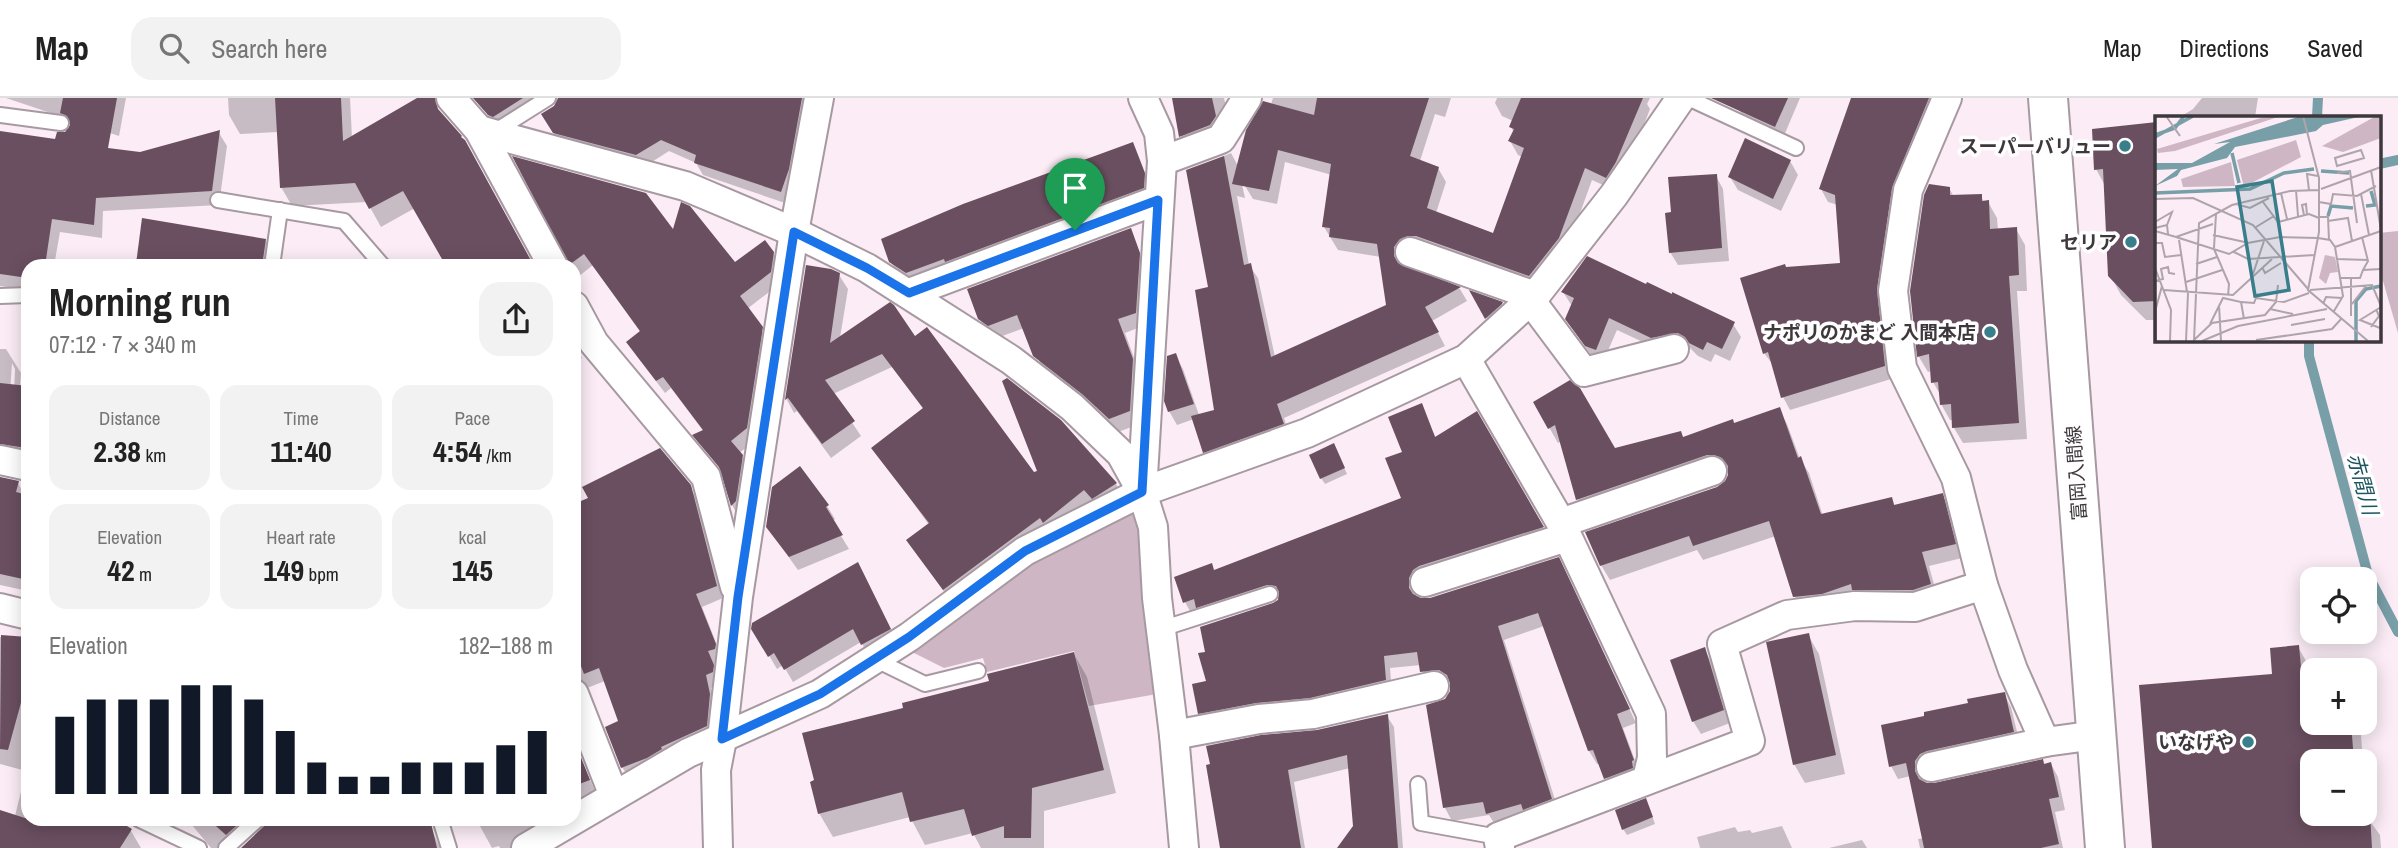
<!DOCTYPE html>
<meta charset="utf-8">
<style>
:root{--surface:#fff;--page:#f2f2f2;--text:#222;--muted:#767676;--line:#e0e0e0;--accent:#111827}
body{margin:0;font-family:"Archivo Narrow","Noto Sans JP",sans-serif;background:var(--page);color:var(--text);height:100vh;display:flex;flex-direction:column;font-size:26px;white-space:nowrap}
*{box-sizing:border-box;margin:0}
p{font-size:23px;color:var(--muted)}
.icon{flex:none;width:38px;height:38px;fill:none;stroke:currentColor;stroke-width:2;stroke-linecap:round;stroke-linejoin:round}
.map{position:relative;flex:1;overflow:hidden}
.sheet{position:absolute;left:21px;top:161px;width:560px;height:567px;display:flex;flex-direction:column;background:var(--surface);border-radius:21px;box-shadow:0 4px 18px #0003}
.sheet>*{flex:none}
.buttons{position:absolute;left:2300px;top:469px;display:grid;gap:14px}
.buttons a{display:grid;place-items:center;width:77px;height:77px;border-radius:14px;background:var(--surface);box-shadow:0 4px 18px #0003;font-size:35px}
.pin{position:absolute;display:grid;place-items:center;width:60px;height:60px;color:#fff;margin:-72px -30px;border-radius:50% 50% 50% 0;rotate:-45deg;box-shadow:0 0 7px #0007}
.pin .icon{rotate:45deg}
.round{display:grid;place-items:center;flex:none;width:74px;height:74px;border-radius:21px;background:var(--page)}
.summary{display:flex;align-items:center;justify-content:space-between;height:119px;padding:0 28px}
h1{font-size:38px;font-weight:700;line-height:52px}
.metrics{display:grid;grid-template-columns:repeat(3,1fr);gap:10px;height:119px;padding:7px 28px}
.metrics div{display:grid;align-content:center;border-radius:18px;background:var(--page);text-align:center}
.metrics b{font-size:30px;font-weight:700}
.metrics small{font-size:19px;font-weight:400}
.metrics p{font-size:19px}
.chart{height:196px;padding:14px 28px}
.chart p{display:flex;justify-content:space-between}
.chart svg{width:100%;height:126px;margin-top:7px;stroke:var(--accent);stroke-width:6}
header{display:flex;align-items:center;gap:42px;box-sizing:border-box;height:98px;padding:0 35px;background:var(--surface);border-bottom:2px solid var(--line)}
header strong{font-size:33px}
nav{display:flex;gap:38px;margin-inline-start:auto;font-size:24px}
.search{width:490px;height:63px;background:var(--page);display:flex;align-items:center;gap:18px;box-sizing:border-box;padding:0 24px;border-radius:21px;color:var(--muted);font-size:26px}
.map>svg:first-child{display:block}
</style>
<header>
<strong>Map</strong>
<div class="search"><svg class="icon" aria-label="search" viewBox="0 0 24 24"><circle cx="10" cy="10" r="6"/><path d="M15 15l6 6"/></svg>Search here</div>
<nav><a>Map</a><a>Directions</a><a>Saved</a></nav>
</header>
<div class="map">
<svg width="2398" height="750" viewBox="0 0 2398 750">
<rect width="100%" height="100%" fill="#fbecf5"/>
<g fill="#cfb6c5">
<polygon points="2398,133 2398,235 2379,169 2379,135"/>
<polygon points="1131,414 1140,416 1157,596 1089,608 1074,553 987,574 983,560 944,570 910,553 1025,465"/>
</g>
<g fill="#0003" fill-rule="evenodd">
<polygon points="6,0 126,0 119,38"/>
<polygon points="228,0 350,0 352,40 420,0 425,0 533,168 429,168 444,160 415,110 381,129 367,104 292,108 281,89 278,34 240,36 229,17"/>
<polygon points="482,0 533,0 538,9 498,30 477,3"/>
<polygon points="573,0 812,0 788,106 703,77 696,65 669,53 644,69 562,47 551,31"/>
<polygon points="1173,0 1224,0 1229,22 1188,51 1181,38"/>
<polygon points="1273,0 1451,0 1445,19 1435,16 1420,63 1438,70 1446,84 1436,115 1494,137 1522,59 1518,57 1510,43 1514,35 1511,29 1513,23 1502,18 1495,5 1497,0 1650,0 1647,6 1650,11 1627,71 1614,92 1592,82 1566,154 1537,191 1401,163 1401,168 1460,191 1467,203 1432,223 1445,248 1284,320 1290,339 1212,367 1204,354 1194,321 1177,327 1169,313 1175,257 1183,271 1199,317 1216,313 1210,190 1188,73 1231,55 1238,68 1245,100 1237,98 1249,167 1258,180 1275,259 1388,208 1381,159 1338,152 1324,129 1332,77 1285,64 1277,106 1253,101 1245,88"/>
<polygon points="1745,0 1800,0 1783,40 1747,25 1739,12"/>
<polygon points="1853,0 1944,0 1883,205 1891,281 1790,312 1783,299 1773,267 1764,255 1842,167 1838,107 1828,104 1821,91"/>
<polygon points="2202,0 2258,0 2255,19 2180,19 2193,11"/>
<polygon points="2156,25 2116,108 2096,71"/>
<polygon points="0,35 140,56 219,35 227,48 219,107 103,113 102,140 60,134 54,168 28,168 28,192 0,188"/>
<polygon points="1132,47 1151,90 914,188 899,178 891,164"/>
<polygon points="516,61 673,135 735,167 773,155 780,169 778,187 747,211 769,243 754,344 739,355 749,372 739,419 732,407 723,375 695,337 704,334 671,290 665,295 636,257 641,235 593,167 578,179"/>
<polygon points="1790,63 1798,77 1781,113 1738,92 1730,79"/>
<polygon points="1716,78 1723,91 1729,163 1678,167 1670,154 1673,116"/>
<polygon points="1949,90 1954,99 1981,98 1984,104 1988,104 1997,120 1998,132 2016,131 2025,147 2027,193 2017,193 2027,341 1963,345 1954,330 1954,322 1950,322 1941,306 1941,298 1933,284 1932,273 1928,274 1919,259 1912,193"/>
<polygon points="2156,109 2156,222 2146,222 2121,197 2110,177"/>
<polygon points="1130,132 1146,170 1143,228 1125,235 1140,276 1137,327 1118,334 1043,271 1024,230 997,240 988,235 980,221"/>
<polygon points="265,142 275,160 274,168 139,168 138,165"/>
<polygon points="807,169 839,177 848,191 840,240 915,240 1034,376 1039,373 1060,323 1116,386 1124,400 952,505 908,442 929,427 874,350 924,312 892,269 833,296 861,338 831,360 797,313 794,315 787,302"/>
<polygon points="1563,194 1733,226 1741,239 1730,263 1715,256 1711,264 1698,258 1688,248 1678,247 1660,252 1617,232 1603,264 1594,261 1575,234 1572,208"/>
<polygon points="1473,196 1501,206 1509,218 1494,233"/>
<polygon points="574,244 582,260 574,263"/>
<path d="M0 251H6L21 275 20 289 28 290V363L0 362ZM12 265 15 271 14 295H10Z"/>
<polygon points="1535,305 1614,352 1684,340 1734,327 1779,311 1787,326 1800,361 1809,375 1823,418 1892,401 1895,408 1942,397 1950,411 1962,460 1929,468 1938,501 1803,513 1795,499 1776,438 1703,462 1697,452 1610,482 1601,467 1725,386 1730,373 1725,371 1586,416 1578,402 1562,343 1558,345"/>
<polygon points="1421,307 1436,340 1476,315 1550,442 1416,494 1416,499 1430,502 1565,474 1636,625 1623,630 1640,676 1613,693 1600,665 1597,666 1589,653 1544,528 1504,542 1559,714 1496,728 1489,717 1452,723 1445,710 1428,608 1447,601 1452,593 1452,587 1448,585 1430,587 1421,567 1390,570 1392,595 1208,628 1200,615 1208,584 1207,555 1280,500 1192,517 1185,504 1214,473 1403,401 1404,355"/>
<polygon points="1337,354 1347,376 1325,386 1321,380"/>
<polygon points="0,380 18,385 25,398 28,399 28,493 0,487"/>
<polygon points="689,388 697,401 723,500 702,509 722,560 722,563 714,566 720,580 719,587 711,590 717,609 713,641 630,681 622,669 620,624 605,583 574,595 574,408"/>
<polygon points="827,408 835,421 832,423 849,451 798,472 767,429"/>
<polygon points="864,479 897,544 870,559 861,544 793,584 783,567 777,571 753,530"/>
<polygon points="1808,537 1819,556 1845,676 1805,685 1794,666"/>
<polygon points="0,539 28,541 28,721 129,721 123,728 131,733 141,750 0,750 0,723 15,718 26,673 0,666"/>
<polygon points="2298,549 2309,568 2312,625 2360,625 2363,663 2312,663 2312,716 2364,716 2364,684 2367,719 2380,737 2381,750 2154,750 2274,578"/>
<polygon points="1704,551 1712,565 1730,625 1701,636 1693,623"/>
<polygon points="1074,556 1087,579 1116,695 1044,713 1044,750 981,750 973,735 925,747 910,719 833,739 819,715 906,611"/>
<polygon points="2004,596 2011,609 2020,646 1922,677 1921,684 1926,687 2043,663 2045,667 2051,666 2058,679 2065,712 2055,714 2063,750 1920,750 1918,741 1924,740 1911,678 1898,681 1891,668 1926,619"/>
<polygon points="1387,618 1394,629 1403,750 1339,750 1354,729 1350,670 1294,684 1305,750 1221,750 1317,634"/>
<polygon points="574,645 598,700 574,719"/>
<polygon points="1649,709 1655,726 1627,737 1623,731"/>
<polygon points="187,721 385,721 430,727 440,750 243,750 266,729 268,724 259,726 234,750 211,750"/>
<polygon points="476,721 569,721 517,750 500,750 499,748 492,750"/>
<polygon points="1782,728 1792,750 1700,750 1697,739 1735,729 1738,734 1750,732 1752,735"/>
<polygon points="1862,742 1867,750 1829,750"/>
</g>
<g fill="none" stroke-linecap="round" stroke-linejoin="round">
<g stroke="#789fa8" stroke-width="10">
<polyline points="2317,19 2318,0"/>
<polyline points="2379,66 2398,62"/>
<polyline points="2309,242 2309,258 2368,477 2398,534"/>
</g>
</g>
<g fill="#6a4f60">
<polygon points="63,0 117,0 108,50 140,54 220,32 212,93 96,100 94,127 52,121 45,168 28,168 28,180 0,176 0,33 55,41 57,34 65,34 70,27 67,18 60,15"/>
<polygon points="275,0 341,0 343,43 417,0 435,0 438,11 462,38 461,39 465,42 534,168 446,168 403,93 369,111 355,85 280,90"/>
<polygon points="473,0 523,0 493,19 488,17"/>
<polygon points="558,0 802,0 789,71 781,94 694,65 696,57 661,42 636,57 553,35 541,16 554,8"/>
<polygon points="1172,0 1212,0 1216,18 1210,27 1179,39"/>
<polygon points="1317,0 1429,0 1410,58 1439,69 1427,110 1493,135 1524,50 1508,43 1514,31 1509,29 1521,0 1643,0 1616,64 1606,80 1585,70 1559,140 1529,178 1416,138 1408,138 1400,141 1394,149 1394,158 1398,165 1461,189 1425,209 1439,234 1277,306 1284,326 1203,355 1191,318 1214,312 1195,192 1208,189 1186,72 1224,58 1244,167 1251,165 1271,259 1386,207 1377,146 1329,139 1330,130 1322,129 1331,66 1278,52 1269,93 1232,86 1246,32 1263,3 1314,17"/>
<polygon points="1711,0 1788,0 1775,29"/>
<polygon points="1851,0 1929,0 1892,90 1877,191 1885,268 1781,300 1768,254 1763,256 1740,180 1785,166 1786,169 1840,165 1835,97 1819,91"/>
<polygon points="2157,24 2157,203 2133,204 2108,178 2103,71 2094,72 2092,31"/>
<polygon points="1745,40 1791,62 1773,101 1728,79"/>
<polygon points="1133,44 1145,75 1144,90 945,164 944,161 906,175 889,164 881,141 963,106"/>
<polygon points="512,58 646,95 673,131 681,104 690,108 735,164 765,142 774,154 771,174 740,198 763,229 747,330 731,343 743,357 736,403 731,408 719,369 692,337 703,332 663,279 656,283 626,244 640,233 584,156 569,167"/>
<polygon points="1717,76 1722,150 1669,155 1665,115 1671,114 1668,79"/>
<polygon points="1929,86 1950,89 1950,97 1982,96 1982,103 1989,102 1990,131 2017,129 2019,177 2009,178 2019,325 1952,330 1951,306 1940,307 1938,284 1931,285 1929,256 1917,259 1910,193 1924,97"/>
<polygon points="142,120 266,141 262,168 154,168 136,166"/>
<polygon points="1131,130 1140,155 1136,215 1118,221 1133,261 1130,313 1109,321 1082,296 1033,258 1017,217 988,228 978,221 967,191"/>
<polygon points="1587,158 1646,186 1647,184 1672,196 1672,194 1735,224 1722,251 1707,244 1703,252 1689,245 1685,239 1678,235 1651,240 1609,220 1596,252 1585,248 1565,221 1574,200 1561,194"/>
<polygon points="806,167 831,171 840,175 830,245 890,204 894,207 915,238 927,229 1034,374 1037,373 1002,283 1007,280 1061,322 1117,385 1092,401 1084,392 1043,425 1040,420 943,492 906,442 929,425 871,350 923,310 882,256 825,282 855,323 822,346 788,300 785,302"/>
<polygon points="1469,192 1503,204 1502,206 1485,221"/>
<polygon points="1176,255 1194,306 1168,314 1164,303 1167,258"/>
<polygon points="1570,282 1580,290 1615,350 1681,333 1683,339 1733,321 1734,325 1780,309 1798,360 1801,358 1821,416 1892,399 1894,407 1943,395 1956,446 1922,454 1931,486 1913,492 1852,492 1851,486 1822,496 1793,499 1769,423 1693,448 1689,438 1600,468 1585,434 1717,389 1725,383 1728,377 1728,368 1722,360 1714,357 1707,357 1576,402 1555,327 1548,331 1533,304"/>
<polygon points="0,285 28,288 28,339 26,350 0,346"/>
<polygon points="1422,305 1435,339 1477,313 1544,429 1419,468 1413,472 1409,480 1409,490 1413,496 1421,500 1430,500 1559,459 1630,611 1617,616 1634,662 1632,663 1633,670 1604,681 1593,652 1588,653 1538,515 1498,528 1552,701 1523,712 1521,706 1486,716 1483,704 1443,710 1426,607 1445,601 1450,593 1450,585 1447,577 1439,572 1420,574 1417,554 1384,558 1386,582 1310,600 1256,605 1198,616 1192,586 1206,583 1198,555 1205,554 1200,529 1273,505 1278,502 1279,494 1276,488 1267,487 1196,510 1194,501 1183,505 1174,479 1212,465 1214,472 1401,400 1385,360 1402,354 1388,319"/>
<polygon points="1334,345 1345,370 1320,381 1309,357"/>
<polygon points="660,350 691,387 717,488 696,496 716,546 715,551 708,553 714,567 713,574 706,577 710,596 707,628 661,649 662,651 647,660 621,670 605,629 618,623 599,570 584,576 574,550 574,406 588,400 582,389"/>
<polygon points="800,368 829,407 826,409 843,437 789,459 766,429 772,389"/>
<polygon points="0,379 19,383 16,394 28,397 28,460 23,481 0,476"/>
<polygon points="858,464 891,531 861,547 853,531 784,572 774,555 768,559 751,531 752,525"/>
<polygon points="1809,535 1836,657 1793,667 1766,544"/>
<polygon points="1,537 28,539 28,601 22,601 8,652 0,651"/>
<polygon points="2299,547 2302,581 2312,580 2312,625 2351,625 2354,663 2312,663 2312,716 2370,716 2372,750 2152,750 2139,587 2272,576 2270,550"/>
<polygon points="1705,549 1724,612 1692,624 1670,562"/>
<polygon points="1074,554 1104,672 1032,690 1031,740 1004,740 1004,728 972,738 964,711 910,724 902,694 818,716 810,684 814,682 802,635 903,610 902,605 989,583 987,576"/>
<polygon points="2005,594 2014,634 1927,653 1920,656 1915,663 1915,673 1919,681 1927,685 1934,685 2043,661 2044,666 2051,664 2059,699 2049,701 2059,746 2041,750 1924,750 1906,665 1889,669 1881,627 1924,618 1924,614 1968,605 1967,601"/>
<polygon points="1388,616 1398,750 1337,750 1353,728 1347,657 1288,672 1301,750 1220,750 1206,667 1210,666 1206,648 1261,637 1317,632"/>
<polygon points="574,642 590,682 574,688"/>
<polygon points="1646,700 1653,719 1622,732 1615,712"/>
<polygon points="0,712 28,721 115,721 132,731 120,750 0,750"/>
<polygon points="208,721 244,721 226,737"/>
<polygon points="267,721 430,721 437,750 241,750 264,728"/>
</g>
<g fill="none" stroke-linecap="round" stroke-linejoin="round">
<defs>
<g id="service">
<polyline points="1688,0 1796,50"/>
<polyline points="0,17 61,25"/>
<polyline points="494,34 548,0"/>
<polyline points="218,102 344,123 383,168"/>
<polyline points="272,168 280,112"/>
<polyline points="0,198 28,197"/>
<polyline points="1161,531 1270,496"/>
<polyline points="874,561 925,586 978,573"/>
<polyline points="1418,686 1421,725 1498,739"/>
<polyline points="138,721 199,750"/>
<polyline points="440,721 449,750"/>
<polyline points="226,750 258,721"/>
</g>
<g id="minor">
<polyline points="451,0 479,32 553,168"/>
<polyline points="1143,0 1159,35 1162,63 1142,394 1153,429 1157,500 1174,637 1184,750"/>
<polyline points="1947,0 1908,92 1893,193 1902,270 1956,380 1983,487 2013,572 2045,644 2096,637"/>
<polyline points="479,32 685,88 794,134 867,170 1011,262 1072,309 1121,356 1142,394"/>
<polyline points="1162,63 1221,41 1247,0"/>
<polyline points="1410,154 1535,198"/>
<polyline points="909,195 1158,102"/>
<polyline points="1531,203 1584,274 1674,251"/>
<polyline points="574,208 594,245 706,379 735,489"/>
<polyline points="1466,261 1561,425 1651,616 1652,660 1647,681"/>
<polyline points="0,362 28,368"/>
<polyline points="1561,425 1712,373"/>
<polyline points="1425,484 1567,439"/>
<polyline points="0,510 28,517"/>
<polyline points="574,596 614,698"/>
<polyline points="1174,637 1259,621 1313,616 1434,588"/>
<polyline points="1931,669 2045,644"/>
<polyline points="526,750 688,655 820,596 909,539 1025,453 1142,394 1307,335 1466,261 1535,198 1614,97 1681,0"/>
<polyline points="718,750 716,672 722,641 738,499 794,134 819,0"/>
<polyline points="1500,750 1498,739 1750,643 1722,546 1787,517 1855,508 1915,509 1983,487"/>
</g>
<polyline id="secondary" points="2048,0 2105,750"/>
</defs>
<use href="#service" stroke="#a799a1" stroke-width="18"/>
<use href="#minor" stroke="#a799a1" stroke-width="32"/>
<use href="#secondary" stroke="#a799a1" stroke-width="42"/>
<use href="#service" stroke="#fff" stroke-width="14"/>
<use href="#minor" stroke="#fff" stroke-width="28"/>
<use href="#secondary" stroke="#fff" stroke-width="38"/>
</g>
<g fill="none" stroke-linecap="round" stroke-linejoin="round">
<defs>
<polygon id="route" points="1158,102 1142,394 1025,453 909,539 820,596 722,641 738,499 794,134 867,170 909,195"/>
</defs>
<use href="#route" stroke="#fff" stroke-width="14"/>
<use href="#route" stroke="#1a73e8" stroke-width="9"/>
</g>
<g fill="#387e8b" stroke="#fefefe" stroke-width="2.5">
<circle cx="2125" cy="48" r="7"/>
<circle cx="2131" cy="144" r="7"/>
<circle cx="1990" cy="234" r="7"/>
<circle cx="2248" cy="644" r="7"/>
</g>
<g text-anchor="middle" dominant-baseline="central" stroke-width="7" stroke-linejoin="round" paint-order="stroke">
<g font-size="19" font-weight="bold" fill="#3e383c" stroke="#fefefe" text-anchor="end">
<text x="2111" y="48">スーパーバリュー</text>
<text x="2117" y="144">セリア</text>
<text x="1976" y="234">ナポリのかまど 入間本店</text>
<text x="2234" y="644">いなげや</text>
</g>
<g font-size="19" fill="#3e383c" stroke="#fefefe">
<text transform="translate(2076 375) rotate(-94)">富岡入間線</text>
</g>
<g font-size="21" font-style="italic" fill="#1d555f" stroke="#fefefe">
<text transform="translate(2363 386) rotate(75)">赤間川</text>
</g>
</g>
<g transform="translate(2155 18)">
<rect width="226" height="226" fill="#fbecf5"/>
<path d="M126 0 20 35 3 37 2 33 106 2ZM221 0H226V22L188 36 167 30ZM141 24 146 41 89 71 82 44ZM76 46 80 70 28 71 26 63ZM170 139 180 141 183 156 175 157 171 168 164 162Z" fill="#cfb6c5"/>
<path d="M146 0H208L168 9 161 15 80 31 72 42 26 54 22 60 0 70 23 53 0 54V47H37L75 26 59 28Z" fill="#789fa8"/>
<path fill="none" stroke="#789fa8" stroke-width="3.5" d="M0 19 20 12 29 0M0 21 38 0M77 37 84 67M166 55 194 57M0 77 95 73 129 57 159 53M211 90 220 89 216 75M173 100 176 90 198 92M201 225V185L211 173 226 170"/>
<path fill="none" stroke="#afa4ab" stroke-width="2" d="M11 0 25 20M148 0 164 62V116L153 174 213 225M206 34 209 42 182 50 180 42ZM216 54 226 114M182 57 195 55 202 107M166 73 226 51M141 74 143 100M154 74 152 58 163 60M126 77 132 103M206 78 214 119M0 83 38 82 98 109 153 173M108 86 123 106 154 98 164 102M164 86 176 88 178 78 202 80 221 70M81 88 95 92 114 82M149 99 147 89 151 88 152 99M164 101H173L174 124M173 105 193 102 197 125M0 106 17 96 12 109M101 111 119 100M0 112 12 109 13 118M0 115 21 121 58 108M58 119 94 127M21 121 74 138 93 127 125 121 163 122M207 121 213 145 208 154M163 122 175 124 180 131 188 180 179 195M24 124 32 176M0 127H7L10 141 26 139M180 131 226 115M59 132 61 98M59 133 74 168 73 180M79 136 93 143 159 139M181 143 213 144M41 148 62 141M107 151 110 157 126 147M0 152 16 194 15 225M98 158 109 125M196 161V200M184 162H205L208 154 226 153M0 165 8 163 6 153 13 151 14 157 20 158M31 166 67 154M9 174 78 179 117 143M155 174 217 169 226 190M86 186 99 187 101 182 129 186 154 177M168 188 171 181 187 182M197 188 211 170M64 189 66 225M115 193 138 198M55 208 68 182 86 186 89 203M136 209 170 203M216 211 224 200 221 193M225 212 205 204 226 191M39 224 57 207 110 199 121 186 123 169M101 224 177 213 187 202M1 225V192L7 170M31 225 33 177M39 225 44 107 77 89 135 75 164 74M47 225 83 210 172 193"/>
<path fill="#387e8b" fill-opacity="0.15" stroke="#387e8b" stroke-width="3.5" d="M117 65 134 174 100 180 82 71Z"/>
<rect width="226" height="226" fill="none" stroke="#3e383c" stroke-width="3.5"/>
</g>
</svg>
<div class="buttons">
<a><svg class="icon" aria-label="locate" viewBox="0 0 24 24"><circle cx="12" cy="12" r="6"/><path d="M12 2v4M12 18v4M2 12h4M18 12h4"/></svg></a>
<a>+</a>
<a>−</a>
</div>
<div class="pin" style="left:1075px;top:132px;background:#1e9e55"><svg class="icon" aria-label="arrive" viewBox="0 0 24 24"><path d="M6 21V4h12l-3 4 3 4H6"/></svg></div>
<section class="sheet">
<div class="summary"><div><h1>Morning run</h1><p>07:12 · 7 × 340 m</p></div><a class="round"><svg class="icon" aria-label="share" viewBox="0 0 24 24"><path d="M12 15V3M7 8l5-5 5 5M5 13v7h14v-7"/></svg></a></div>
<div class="metrics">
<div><p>Distance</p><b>2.38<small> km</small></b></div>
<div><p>Time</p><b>11:40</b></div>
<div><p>Pace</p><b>4:54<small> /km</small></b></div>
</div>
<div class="metrics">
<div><p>Elevation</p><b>42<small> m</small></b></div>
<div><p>Heart rate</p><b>149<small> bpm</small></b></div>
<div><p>kcal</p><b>145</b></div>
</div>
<div class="chart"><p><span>Elevation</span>182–188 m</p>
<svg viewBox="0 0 160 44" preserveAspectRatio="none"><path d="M5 44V17M15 44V11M25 44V11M35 44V11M45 44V6M55 44V6M65 44V11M75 44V22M85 44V33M95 44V38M105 44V38M115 44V33M125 44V33M135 44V33M145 44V27M155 44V22"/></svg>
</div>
</section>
</div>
